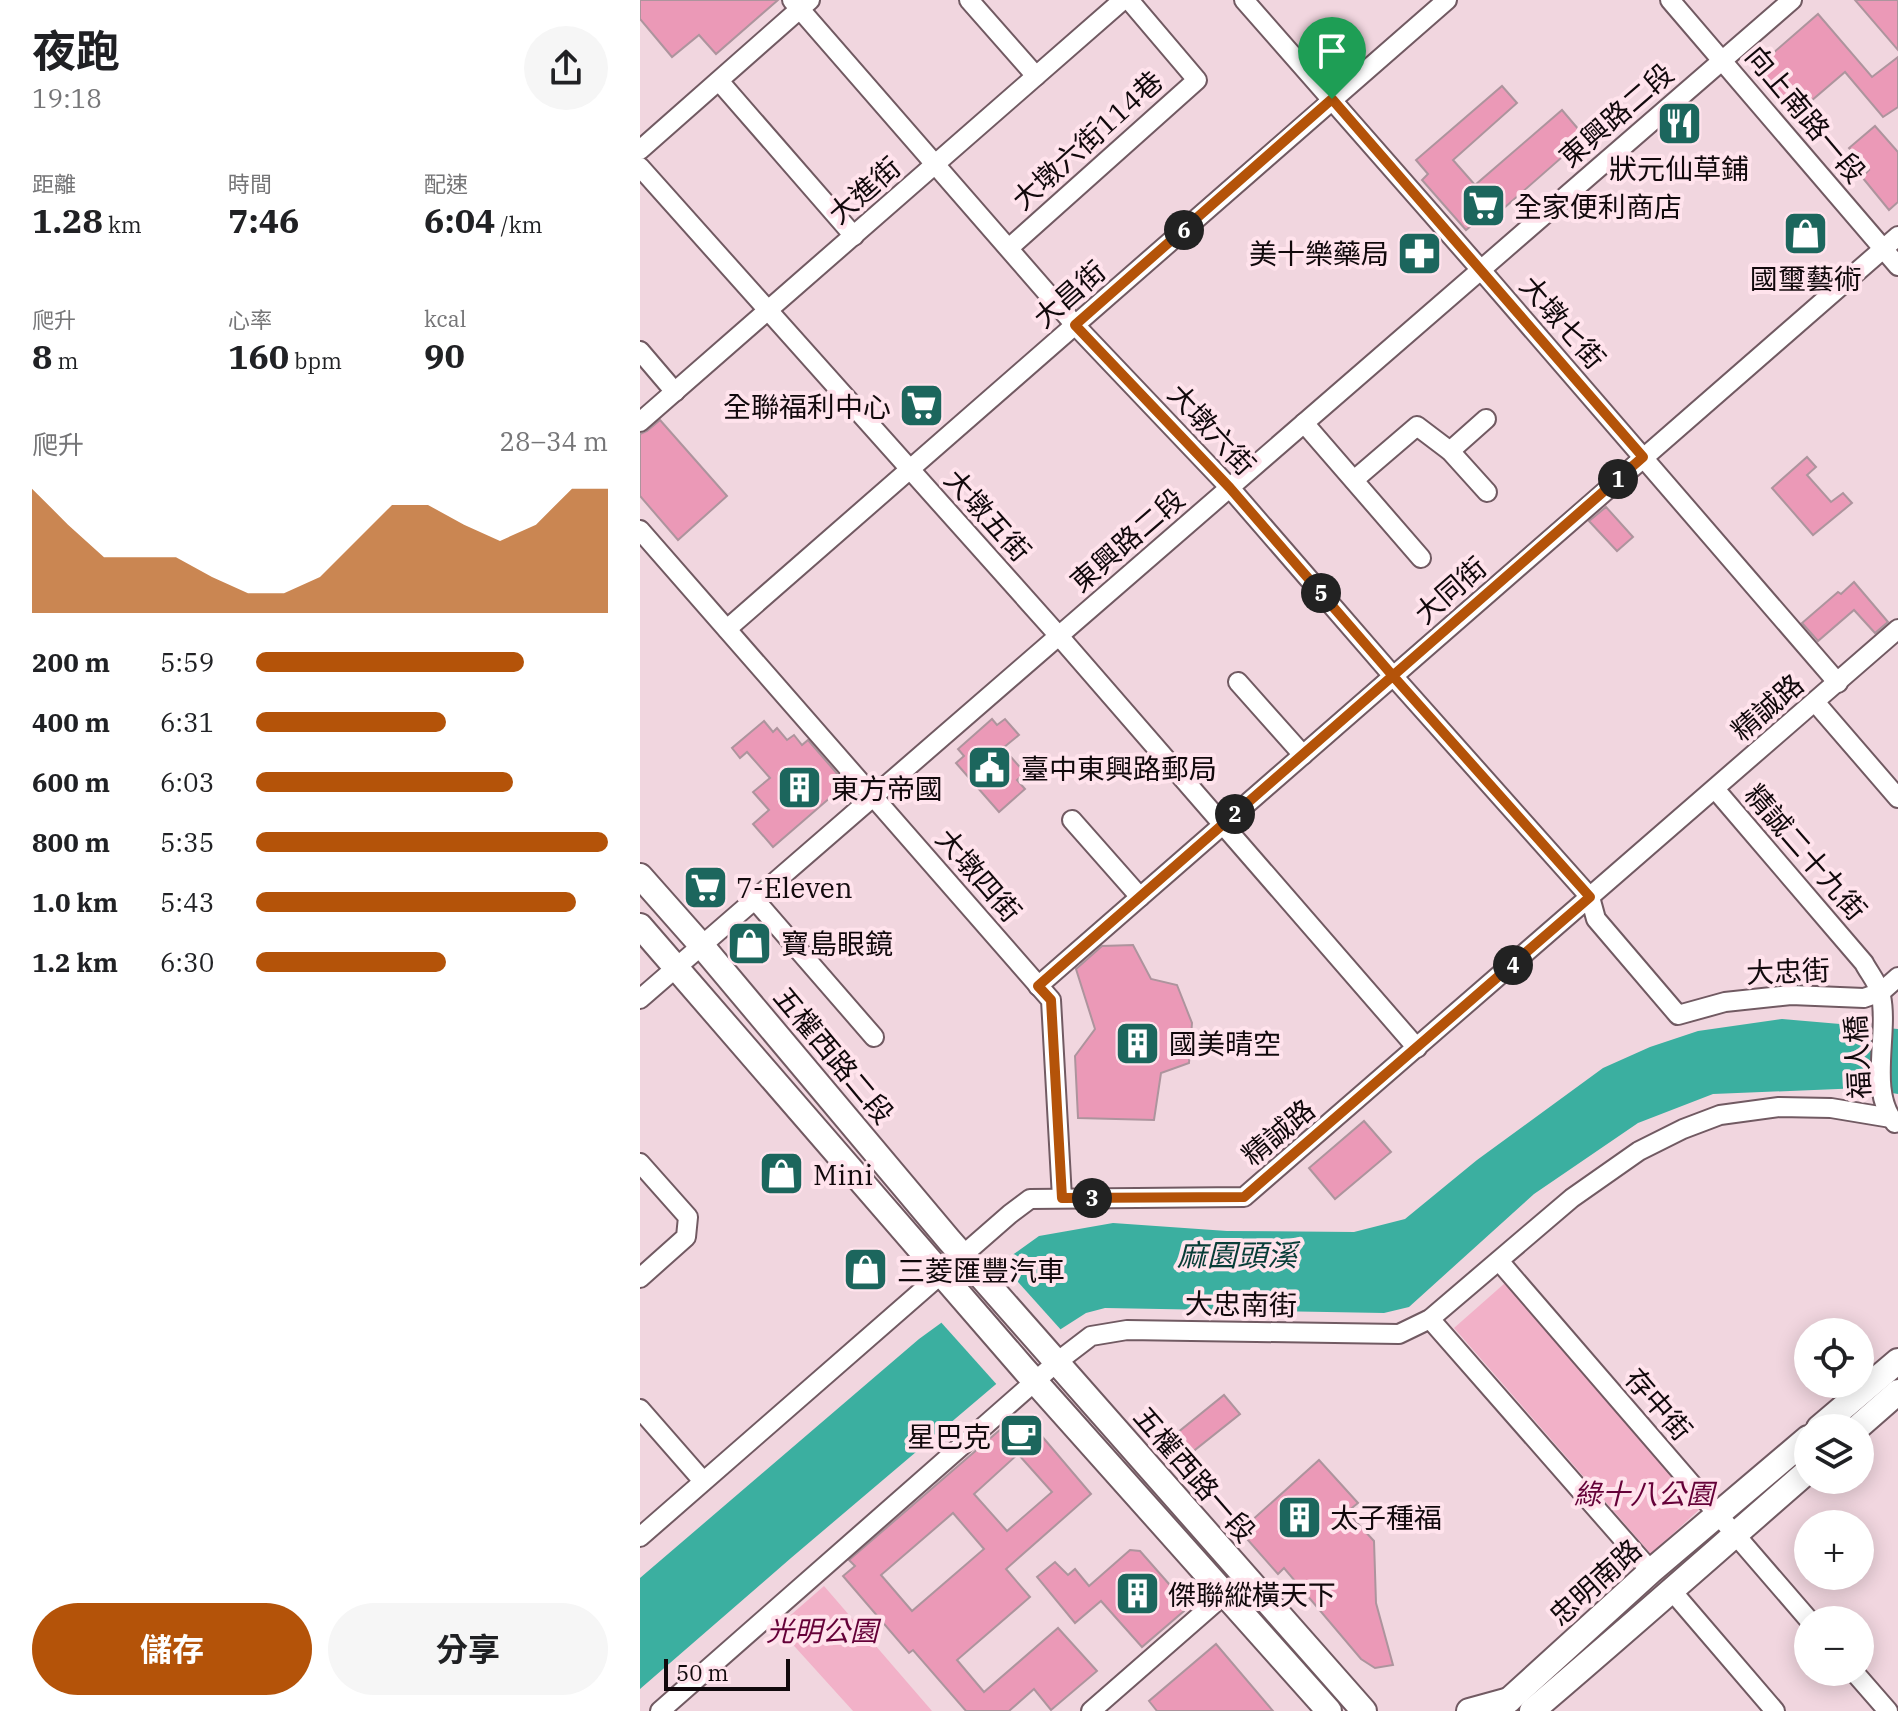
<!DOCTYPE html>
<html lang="zh-TW">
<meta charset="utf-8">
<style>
:root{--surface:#fff;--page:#f6f6f6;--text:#202124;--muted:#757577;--accent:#b45309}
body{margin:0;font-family:"IBM Plex Serif","Noto Sans TC",serif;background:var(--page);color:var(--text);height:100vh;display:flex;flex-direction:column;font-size:30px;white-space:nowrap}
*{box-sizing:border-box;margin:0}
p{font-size:26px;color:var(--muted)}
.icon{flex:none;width:44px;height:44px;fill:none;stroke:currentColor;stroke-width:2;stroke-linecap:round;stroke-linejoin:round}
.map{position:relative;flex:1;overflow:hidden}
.sheet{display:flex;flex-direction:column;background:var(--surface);width:640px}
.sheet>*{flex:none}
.tools{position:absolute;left:1154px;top:1318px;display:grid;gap:16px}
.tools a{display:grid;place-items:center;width:80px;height:80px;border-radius:50%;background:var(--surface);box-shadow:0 4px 20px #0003;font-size:40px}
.scale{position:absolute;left:24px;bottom:20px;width:126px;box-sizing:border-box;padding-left:8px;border:4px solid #11090c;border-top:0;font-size:22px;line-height:28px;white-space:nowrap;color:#11090c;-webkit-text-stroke:6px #ffe3ec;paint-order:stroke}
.pin{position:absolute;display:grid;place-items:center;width:68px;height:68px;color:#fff;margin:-82px -34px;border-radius:50% 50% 50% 0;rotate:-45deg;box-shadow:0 0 8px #0007}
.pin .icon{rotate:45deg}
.km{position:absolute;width:40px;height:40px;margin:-20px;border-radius:50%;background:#222;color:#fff;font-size:22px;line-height:40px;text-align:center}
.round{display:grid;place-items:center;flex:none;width:84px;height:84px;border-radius:42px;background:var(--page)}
.overview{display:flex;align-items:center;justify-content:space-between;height:136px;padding:0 32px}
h1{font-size:44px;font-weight:700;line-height:60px}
.stats{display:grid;grid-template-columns:repeat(3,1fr);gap:12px;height:136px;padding:8px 32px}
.stats div{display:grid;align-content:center}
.stats b{font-size:34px;font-weight:700}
.stats small{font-size:22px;font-weight:400}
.stats p{font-size:22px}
.chart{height:224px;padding:16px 32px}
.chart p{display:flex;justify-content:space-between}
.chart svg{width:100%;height:144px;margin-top:8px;fill:var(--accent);opacity:.7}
.cta{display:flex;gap:16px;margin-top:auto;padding:16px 32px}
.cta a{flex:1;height:92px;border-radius:48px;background:var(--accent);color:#fff;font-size:32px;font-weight:700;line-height:92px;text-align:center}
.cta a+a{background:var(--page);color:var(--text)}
ul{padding:0 32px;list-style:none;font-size:26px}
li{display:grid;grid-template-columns:128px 96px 1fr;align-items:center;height:60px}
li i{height:20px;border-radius:10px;background:var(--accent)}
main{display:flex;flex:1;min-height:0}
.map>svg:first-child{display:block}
</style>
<main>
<section class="sheet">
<div class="overview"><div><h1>夜跑</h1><p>19:18</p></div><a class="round"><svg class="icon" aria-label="share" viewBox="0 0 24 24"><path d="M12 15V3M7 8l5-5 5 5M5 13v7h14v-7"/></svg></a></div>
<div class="stats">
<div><p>距離</p><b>1.28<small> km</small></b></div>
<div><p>時間</p><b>7:46</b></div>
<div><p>配速</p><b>6:04<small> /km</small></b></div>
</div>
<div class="stats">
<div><p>爬升</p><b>8<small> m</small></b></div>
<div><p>心率</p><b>160<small> bpm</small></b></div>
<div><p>kcal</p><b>90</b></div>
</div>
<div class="chart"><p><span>爬升</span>28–34 m</p>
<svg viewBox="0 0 160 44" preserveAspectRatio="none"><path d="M0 44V6L10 17L20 27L30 27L40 27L50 33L60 38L70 38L80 33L90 22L100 11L110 11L120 17L130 22L140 17L150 6L160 6V44z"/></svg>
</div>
<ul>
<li><b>200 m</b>5:59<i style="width:76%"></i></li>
<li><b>400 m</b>6:31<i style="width:54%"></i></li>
<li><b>600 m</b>6:03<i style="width:73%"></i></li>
<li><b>800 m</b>5:35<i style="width:100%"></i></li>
<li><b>1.0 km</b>5:43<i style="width:91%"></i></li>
<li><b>1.2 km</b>6:30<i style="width:54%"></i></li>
</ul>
<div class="cta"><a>儲存</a><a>分享</a></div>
</section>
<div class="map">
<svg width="1258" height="1711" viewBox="0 0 1258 1711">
<rect width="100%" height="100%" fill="#f1d6df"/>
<g fill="#f2b1c8">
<polygon points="865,1283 1062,1507 1011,1554 814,1328"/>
<polygon points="184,1586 292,1711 213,1711 137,1627"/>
</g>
<polygon fill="#3bafa0" points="1142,1019 1258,1029 1258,1094 1222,1088 1073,1094 998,1123 894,1194 769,1307 744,1313 465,1308 446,1313 421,1329 151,1558 0,1689 0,1578 279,1339 301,1323 364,1261 399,1236 473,1223 587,1231 714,1232 765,1219 837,1160 963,1068 1010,1047 1058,1031"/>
<polygon fill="#f1d6df" points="360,1262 422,1331 359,1387 299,1320"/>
<g fill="#eb99b7" stroke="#ad949d" stroke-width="2" fill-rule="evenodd">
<polygon points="0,0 138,0 76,54 59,35 32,57 0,19"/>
<polygon points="1215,0 1258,0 1258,50"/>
<polygon points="1178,14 1232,77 1258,57 1258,107 1243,117 1205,72 1157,113 1117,67"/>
<polygon points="862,86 877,103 813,160 835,185 922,110 945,137 856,215 851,209 826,230 782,180 788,174 776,160"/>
<polygon points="1235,126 1258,152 1258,202 1249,210 1222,177 1229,170 1209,148"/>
<polygon points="20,420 87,496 38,540 0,496 0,434 7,431"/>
<polygon points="1167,457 1176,467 1167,475 1191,502 1203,493 1212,503 1173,535 1132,488"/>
<polygon points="966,507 993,537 977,551 949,521"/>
<polygon points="1214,582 1248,622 1235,633 1214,610 1178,641 1162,623 1198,592 1201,594"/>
<polygon points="352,719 357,725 365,719 379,735 363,748 385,773 377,780 385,789 359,812 316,763 324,756 318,749"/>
<polygon points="124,721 133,732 137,728 147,740 154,735 162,745 168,740 206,784 133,847 113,824 129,810 113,792 130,778 107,752 100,758 92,748"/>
<polygon points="493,945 511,979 537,985 552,1023 549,1063 521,1073 514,1120 438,1118 435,1056 455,1029 436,969 462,946"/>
<polygon points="724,1121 751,1152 695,1199 669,1168"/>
<polygon points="584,1395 600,1414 536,1465 521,1446"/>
<path d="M376 1416 380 1421H389L451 1494 366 1569 390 1597 317 1660 344 1692 418 1628 457 1671 411 1710 394 1689 369 1711H326L273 1650 269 1653 203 1576 215 1566 209 1560ZM378 1454 412 1492 367 1531 334 1494ZM313 1513 344 1549 272 1611 241 1575Z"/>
<polygon points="679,1460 718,1503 707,1512 734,1541 736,1603 753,1665 735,1668 721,1659 644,1568 638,1574 600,1531"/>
<polygon points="490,1550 500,1551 544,1601 544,1611 502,1647 461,1601 435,1623 397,1577 415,1562 428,1575 435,1569 449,1586"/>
<polygon points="576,1644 633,1711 517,1711 509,1701"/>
</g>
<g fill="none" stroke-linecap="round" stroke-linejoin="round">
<defs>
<g id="minor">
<polyline points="152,0 435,325 590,488 753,676 950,897 956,919 1038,1015 1085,1002 1151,995 1224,998 1241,992 1258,977"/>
<polyline points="329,0 396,76"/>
<polyline points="604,0 841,270 1198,683"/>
<polyline points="1030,0 1258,266"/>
<polyline points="79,81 214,236"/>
<polyline points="0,150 170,0"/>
<polyline points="0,167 419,636 777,1048"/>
<polyline points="369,248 557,80 489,0"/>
<polyline points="0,351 35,392"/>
<polyline points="0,422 483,0"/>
<polyline points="664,423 781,558"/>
<polyline points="810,451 846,419"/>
<polyline points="714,480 777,426 810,451 847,492"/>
<polyline points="0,530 411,1000 422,1198"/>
<polyline points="87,629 807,0"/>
<polyline points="598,682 663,755"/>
<polyline points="1175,702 1258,798"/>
<path d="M1075 789 1224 963C1229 973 1239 984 1241 996 1249 1034 1228 1092 1255 1123"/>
<polyline points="432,820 500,897"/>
<polyline points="115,900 234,1037"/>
<polyline points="398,986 1258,236"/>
<polyline points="0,999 1152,0"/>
<polyline points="0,1163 48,1217 46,1237 0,1278"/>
<polyline points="859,1261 1169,1620"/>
<polyline points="790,1319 1011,1571"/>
<polyline points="0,1409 63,1481"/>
<polyline points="0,1537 370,1214 390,1199 604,1197 1258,629"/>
<polyline points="1032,1591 1135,1711"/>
<polyline points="1214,1672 1248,1711"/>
<polyline points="20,1711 417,1362 451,1336 487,1330 759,1334 790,1319 932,1198 999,1151 1043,1129 1080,1115 1139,1107 1191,1108 1251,1118"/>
<polyline points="451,1711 585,1594"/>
</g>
<g id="major">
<polyline points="0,876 62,946 309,1240 724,1711"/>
<polyline points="0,926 383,1368 689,1711"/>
<polyline points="1179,1428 1258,1361"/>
<polyline points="1217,1428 1258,1392"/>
<polyline points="829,1711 869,1700"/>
<polyline points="857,1711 1011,1571 1168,1438"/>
<path d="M892 1711C985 1632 1076 1551 1168 1471"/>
</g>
</defs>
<use href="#minor" stroke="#715a62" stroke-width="22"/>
<use href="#major" stroke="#715a62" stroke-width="28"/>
<use href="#minor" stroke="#fff" stroke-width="18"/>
<use href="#major" stroke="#fff" stroke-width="24"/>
</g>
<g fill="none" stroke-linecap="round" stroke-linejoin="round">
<defs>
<path id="route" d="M692 99 1003 457C802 634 600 810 398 986L411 1000 422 1198 604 1197 950 897 753 676 590 488 435 325 692 99"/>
</defs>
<use href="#route" stroke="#fff" stroke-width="16"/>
<use href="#route" stroke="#b45309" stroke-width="10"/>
</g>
<defs>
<symbol id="restaurant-square" viewBox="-11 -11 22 22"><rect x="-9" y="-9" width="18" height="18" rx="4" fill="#1c665d" stroke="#ffe3ec"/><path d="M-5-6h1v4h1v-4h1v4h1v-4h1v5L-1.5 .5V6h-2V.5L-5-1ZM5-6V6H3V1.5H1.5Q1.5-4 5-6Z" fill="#fff"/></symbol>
<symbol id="supermarket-square" viewBox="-11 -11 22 22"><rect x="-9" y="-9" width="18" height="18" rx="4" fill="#1c665d" stroke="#ffe3ec"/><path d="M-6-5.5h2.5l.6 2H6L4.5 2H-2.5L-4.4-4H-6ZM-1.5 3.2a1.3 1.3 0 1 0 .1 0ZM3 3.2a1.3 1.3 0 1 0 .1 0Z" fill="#fff"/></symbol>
<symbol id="shop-square" viewBox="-11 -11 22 22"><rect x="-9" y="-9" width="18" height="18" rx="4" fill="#1c665d" stroke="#ffe3ec"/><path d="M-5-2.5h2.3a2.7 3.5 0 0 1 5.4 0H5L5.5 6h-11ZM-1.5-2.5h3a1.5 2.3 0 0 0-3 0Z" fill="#fff"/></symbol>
<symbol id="pharmacy-square" viewBox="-11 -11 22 22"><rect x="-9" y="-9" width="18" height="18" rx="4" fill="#1c665d" stroke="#ffe3ec"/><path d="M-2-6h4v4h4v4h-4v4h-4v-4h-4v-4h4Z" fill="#fff"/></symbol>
<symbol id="civic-square" viewBox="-11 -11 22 22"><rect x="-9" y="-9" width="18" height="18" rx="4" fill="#1c665d" stroke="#ffe3ec"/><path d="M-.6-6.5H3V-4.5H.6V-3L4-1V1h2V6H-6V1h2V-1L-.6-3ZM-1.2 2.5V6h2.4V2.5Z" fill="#fff"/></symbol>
<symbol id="building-square" viewBox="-11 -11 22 22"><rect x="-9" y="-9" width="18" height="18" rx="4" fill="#1c665d" stroke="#ffe3ec"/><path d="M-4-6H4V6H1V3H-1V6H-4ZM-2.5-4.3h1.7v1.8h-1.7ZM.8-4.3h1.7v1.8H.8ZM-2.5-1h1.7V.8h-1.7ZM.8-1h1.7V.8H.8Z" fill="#fff"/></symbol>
<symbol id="cafe-square" viewBox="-11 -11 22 22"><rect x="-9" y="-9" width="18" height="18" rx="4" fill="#1c665d" stroke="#ffe3ec"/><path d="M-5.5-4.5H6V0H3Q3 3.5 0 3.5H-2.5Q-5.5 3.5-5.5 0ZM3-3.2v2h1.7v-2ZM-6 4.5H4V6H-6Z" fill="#fff"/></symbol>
</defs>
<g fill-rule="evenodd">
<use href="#restaurant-square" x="1014" y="98" width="51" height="51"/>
<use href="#supermarket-square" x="818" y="180" width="51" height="51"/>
<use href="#shop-square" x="1140" y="208" width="51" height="51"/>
<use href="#pharmacy-square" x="754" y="228" width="51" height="51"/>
<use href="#supermarket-square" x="256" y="380" width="51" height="51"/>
<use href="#civic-square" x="324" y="742" width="51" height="51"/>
<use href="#building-square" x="134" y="762" width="51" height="51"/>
<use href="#supermarket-square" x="40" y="862" width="51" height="51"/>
<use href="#shop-square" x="84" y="918" width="51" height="51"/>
<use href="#building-square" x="472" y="1018" width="51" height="51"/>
<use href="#shop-square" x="116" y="1148" width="51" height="51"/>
<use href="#shop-square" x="200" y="1244" width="51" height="51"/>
<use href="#cafe-square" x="356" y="1410" width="51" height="51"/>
<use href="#building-square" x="634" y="1492" width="51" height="51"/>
<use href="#building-square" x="472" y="1568" width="51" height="51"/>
</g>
<g text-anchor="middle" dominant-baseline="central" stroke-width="8" stroke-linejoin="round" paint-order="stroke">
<g font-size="28" fill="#11090c" stroke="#ffe3ec">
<text transform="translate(1166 114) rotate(50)">向上南路一段</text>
<text transform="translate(976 115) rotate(-41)">東興路二段</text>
<text transform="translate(447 140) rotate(-42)">大墩六街114巷</text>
<text transform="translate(224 190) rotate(-41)">大進街</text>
<text transform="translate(429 294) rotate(-41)">大昌街</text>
<text transform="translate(923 322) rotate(49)">大墩七街</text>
<text transform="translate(572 429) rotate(47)">大墩六街</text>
<text transform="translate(348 515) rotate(48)">大墩五街</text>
<text transform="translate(487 540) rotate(-41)">東興路二段</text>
<text transform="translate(810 590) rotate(-41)">大同街</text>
<text transform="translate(1127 707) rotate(-41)">精誠路</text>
<text transform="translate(1166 852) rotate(49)">精誠二十九街</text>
<text transform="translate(339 875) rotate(49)">大墩四街</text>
<text transform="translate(1148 971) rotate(-2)">大忠街</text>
<text transform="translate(194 1055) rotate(50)">五權西路二段</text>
<text transform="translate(1217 1057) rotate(-93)">福人橋</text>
<text transform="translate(638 1132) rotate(-40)">精誠路</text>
<text transform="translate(601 1304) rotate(1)">大忠南街</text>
<text transform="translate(1019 1404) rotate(49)">存中街</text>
<text transform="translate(555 1474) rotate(49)">五權西路一段</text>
<text transform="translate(955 1582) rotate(-42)">忠明南路</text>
</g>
<g font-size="28" fill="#11090c" stroke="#ffe3ec" text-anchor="start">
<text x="1039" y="168" text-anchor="middle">狀元仙草鋪</text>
<text x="874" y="206">全家便利商店</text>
<text x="749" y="253" text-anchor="end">美十樂藥局</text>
<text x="1166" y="278" text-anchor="middle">國璽藝術</text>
<text x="251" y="406" text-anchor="end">全聯福利中心</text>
<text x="381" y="768">臺中東興路郵局</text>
<text x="191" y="788">東方帝國</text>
<text x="96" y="887">7-Eleven</text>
<text x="141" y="943">寶島眼鏡</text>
<text x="529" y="1043">國美晴空</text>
<text x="173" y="1174">Mini</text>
<text x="257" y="1270">三菱匯豐汽車</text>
<text x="351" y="1436" text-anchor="end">星巴克</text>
<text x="690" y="1517">太子種福</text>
<text x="528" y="1594">傑聯縱橫天下</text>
</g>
<g font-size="28" font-style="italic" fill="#650138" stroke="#ffe3ec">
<text x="1004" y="1493">綠十八公園</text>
<text x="182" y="1630">光明公園</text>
</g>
<g font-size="30" font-style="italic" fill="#083d37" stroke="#ffe3ec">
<text x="597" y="1254">麻園頭溪</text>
</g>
</g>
</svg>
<div class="tools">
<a><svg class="icon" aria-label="locate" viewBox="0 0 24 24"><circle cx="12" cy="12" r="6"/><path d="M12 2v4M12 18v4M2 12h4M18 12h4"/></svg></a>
<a><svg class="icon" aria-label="layers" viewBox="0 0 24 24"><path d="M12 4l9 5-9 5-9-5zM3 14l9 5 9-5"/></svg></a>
<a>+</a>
<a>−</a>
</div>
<div class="scale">50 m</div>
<div class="pin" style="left:692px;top:99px;background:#1e9e55"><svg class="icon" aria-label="arrive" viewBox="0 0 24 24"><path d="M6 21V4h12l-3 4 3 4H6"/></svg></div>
<b class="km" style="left:978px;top:479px">1</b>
<b class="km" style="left:595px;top:814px">2</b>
<b class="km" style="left:452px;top:1198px">3</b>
<b class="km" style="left:873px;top:965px">4</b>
<b class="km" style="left:681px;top:593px">5</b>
<b class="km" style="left:544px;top:230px">6</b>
</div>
</main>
